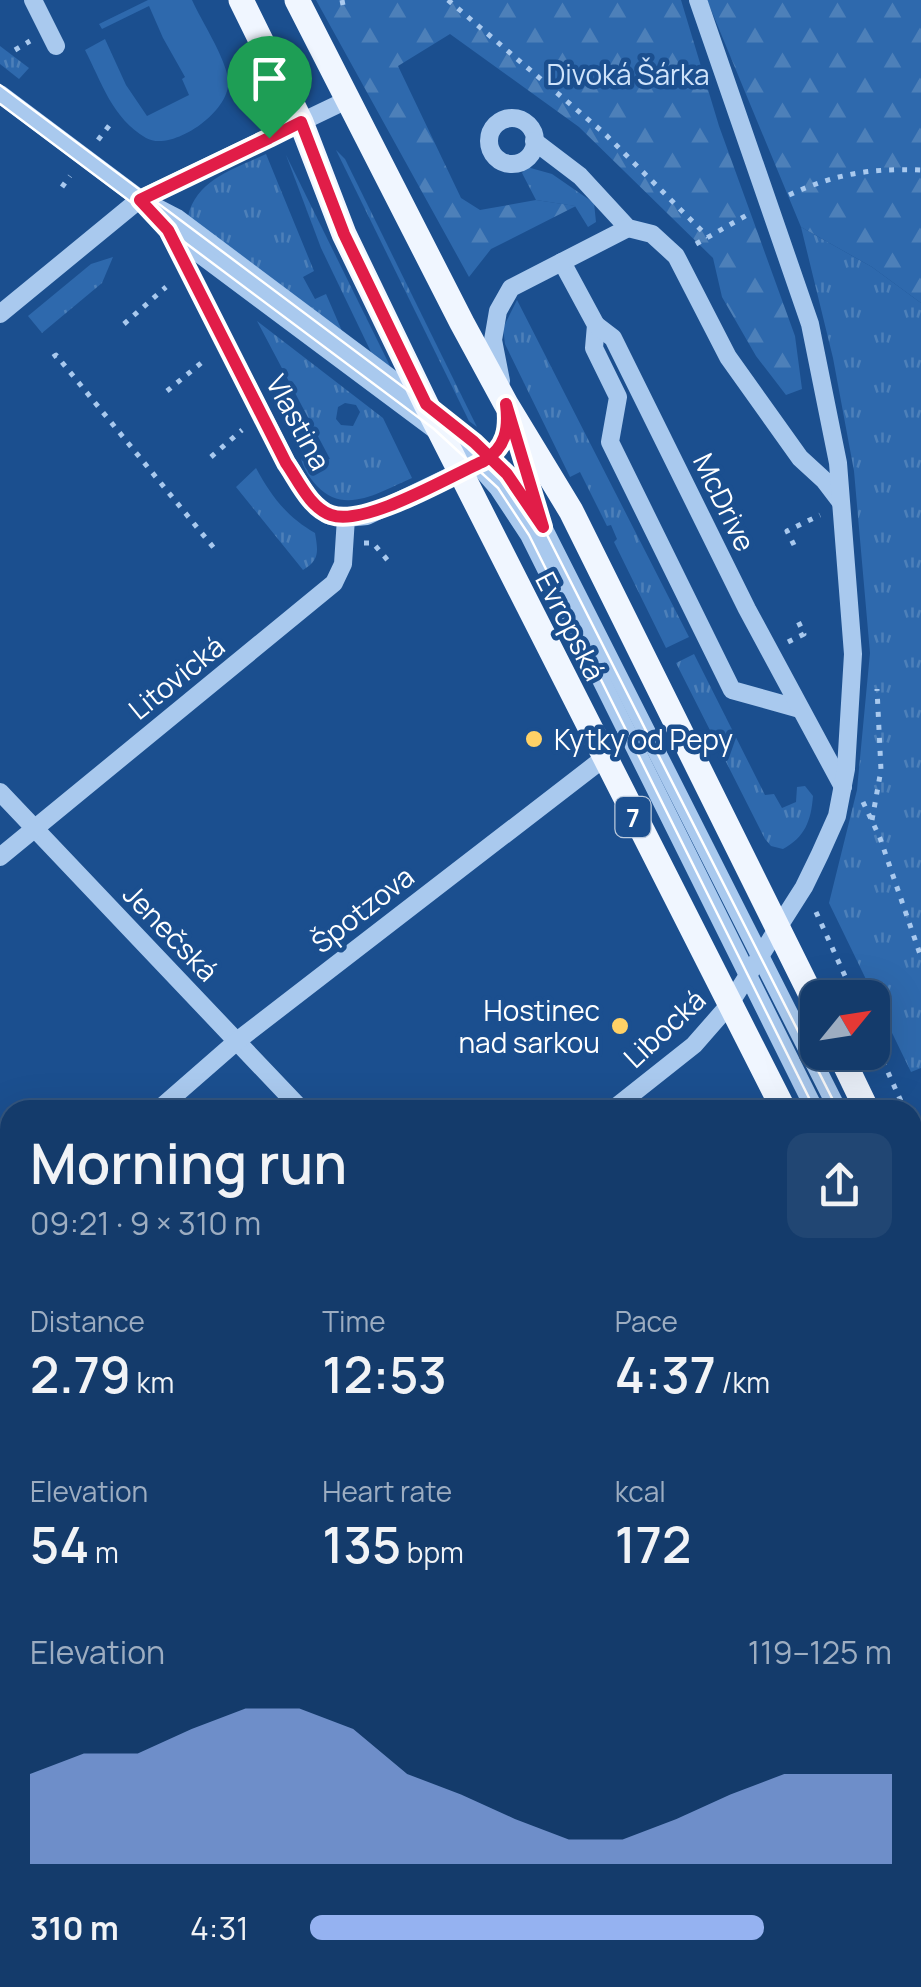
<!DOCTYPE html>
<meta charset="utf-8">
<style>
:root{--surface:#143b6b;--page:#214673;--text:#f1f3f6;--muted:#9dadc1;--line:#33557e;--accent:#95b2f1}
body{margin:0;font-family:Manrope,sans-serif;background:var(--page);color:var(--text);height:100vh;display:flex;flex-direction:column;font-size:38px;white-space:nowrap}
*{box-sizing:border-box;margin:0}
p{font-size:32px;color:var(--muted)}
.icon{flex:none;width:55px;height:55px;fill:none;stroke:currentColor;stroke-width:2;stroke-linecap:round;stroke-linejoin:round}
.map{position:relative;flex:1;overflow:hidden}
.details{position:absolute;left:0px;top:1100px;width:922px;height:888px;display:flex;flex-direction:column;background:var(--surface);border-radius:30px 30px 0 0;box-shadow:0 10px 40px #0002,0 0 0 2px var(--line)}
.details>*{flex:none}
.needle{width:65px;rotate:60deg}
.buttons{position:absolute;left:800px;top:980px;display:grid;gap:20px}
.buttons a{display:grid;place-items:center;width:90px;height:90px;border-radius:20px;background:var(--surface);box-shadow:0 10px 40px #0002,0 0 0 2px var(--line);font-size:50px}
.pin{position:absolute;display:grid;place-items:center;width:85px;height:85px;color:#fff;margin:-102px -42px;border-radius:50% 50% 50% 0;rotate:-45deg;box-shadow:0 0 10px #0007}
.pin .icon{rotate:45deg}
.round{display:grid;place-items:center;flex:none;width:105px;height:105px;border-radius:20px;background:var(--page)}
.overview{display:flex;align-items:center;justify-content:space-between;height:170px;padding:0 30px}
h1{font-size:55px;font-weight:600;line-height:75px}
.stats{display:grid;grid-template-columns:repeat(3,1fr);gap:15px;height:170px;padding:10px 30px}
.stats div{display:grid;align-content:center}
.stats b{font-size:50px;font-weight:600}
.stats small{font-size:28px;font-weight:400}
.stats p{font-size:28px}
.chart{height:280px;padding:20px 30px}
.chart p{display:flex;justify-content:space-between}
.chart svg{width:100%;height:180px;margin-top:10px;fill:var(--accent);opacity:.7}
ul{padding:0 30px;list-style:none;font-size:32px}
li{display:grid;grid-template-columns:160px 120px 1fr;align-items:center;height:75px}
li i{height:25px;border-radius:12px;background:var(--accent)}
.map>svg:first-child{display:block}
</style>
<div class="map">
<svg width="921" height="1987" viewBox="0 0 921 1987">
<defs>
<pattern id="grass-tufts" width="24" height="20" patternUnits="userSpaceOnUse" patternTransform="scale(2.5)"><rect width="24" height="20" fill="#2e69ad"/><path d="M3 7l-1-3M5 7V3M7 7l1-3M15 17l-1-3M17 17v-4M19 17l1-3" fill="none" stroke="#4d80b9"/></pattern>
<pattern id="forest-firs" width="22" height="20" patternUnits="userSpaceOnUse" patternTransform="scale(2.5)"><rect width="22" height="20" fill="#2e69ad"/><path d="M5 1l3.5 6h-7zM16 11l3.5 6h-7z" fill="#4d80b9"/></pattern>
</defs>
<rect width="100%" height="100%" fill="#1b4f8f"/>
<g fill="url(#grass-tufts)" fill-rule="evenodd">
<polygon points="0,46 29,68 19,79 0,64"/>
<polygon points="336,150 345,159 477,427 469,421"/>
<path d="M266 154 314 271 303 277 315 299 326 294 342 331 188 216C197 179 235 169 266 154Z"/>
<polygon points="286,155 391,368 372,354 321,248"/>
<polygon points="527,167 552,174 594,203 596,222 588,227 575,206 536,200 522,173"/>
<polygon points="801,227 872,267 921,303 921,1068 911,1072 829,903 857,790 870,653 854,471 833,358"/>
<polygon points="113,257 102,283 42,333 28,316 91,264"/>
<polygon points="517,300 689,637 666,648 614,542 617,539 611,525 607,526 580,472 570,477 505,344 503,328"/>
<path d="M257 321 383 418 412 478C381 491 345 516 317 486 309 477 304 469 301 459H330ZM345 403 356 405 360 412 353 426 341 425 336 419 338 407Z"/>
<path d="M256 468C271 496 287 517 315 533 318 551 320 560 303 570L236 487Z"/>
<path d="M694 654 765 795 774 794 782 808 796 802 797 787 805 786 813 796C811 821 805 837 783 849L771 846 765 839 676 663Z"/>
</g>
<g fill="url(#forest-firs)">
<polygon points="316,0 681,0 719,126 795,336 802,389 786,395 756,356 722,297 713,258 579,127 450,34 398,66 461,198 480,210 536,200 576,206 491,249 469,277"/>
<polygon points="707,0 921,0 921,303 872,267 801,227"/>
</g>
<path fill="#2e69ad" d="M148 0H192C202 22 224 55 228 78 234 110 172 153 146 138 112 118 102 83 85 50L105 39 126 85 147 116 189 95 182 79 185 77 163 38 149 6 102 29 99 24Z"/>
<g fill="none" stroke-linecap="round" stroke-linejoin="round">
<g stroke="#a9c9ee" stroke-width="5" stroke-dasharray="5 8" stroke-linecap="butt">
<polyline points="342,0 344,10"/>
<polyline points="448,0 604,133 708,237"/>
<polyline points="15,50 30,41"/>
<polyline points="98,140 112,122"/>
<polyline points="62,187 70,176"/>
<path d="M789 195C835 174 870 168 921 170"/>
<polyline points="696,244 747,215"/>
<polyline points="124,324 166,287"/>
<polyline points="53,357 56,355 218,553"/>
<polyline points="167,391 206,359"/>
<polyline points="211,457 242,430"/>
<polyline points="364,543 373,543 390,563"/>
<polyline points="794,545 787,531 820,515"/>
<polyline points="788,642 804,634 798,621"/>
<polyline points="863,802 880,838 921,957"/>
<polyline points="872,820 881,770 877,689"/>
<polyline points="816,912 855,998"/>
<polyline points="872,1037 905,1110"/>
<polyline points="912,1113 921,1109"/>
</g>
<g stroke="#a9c9ee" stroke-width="18">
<polyline points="33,0 56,46"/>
<polyline points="0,94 140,199 168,231 287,463 310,499 328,515 346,518 367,516 490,457 504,442 508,419"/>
<circle cx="512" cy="141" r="23"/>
<polyline points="534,141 580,176 628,228 652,234 676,256 728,357 800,458 824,480 840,501"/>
<polyline points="150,204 177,218 424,403"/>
<polyline points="174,235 438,432"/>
<polyline points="562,262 596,325 594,348 618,397 610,442 732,690 800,709"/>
<polyline points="0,314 140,199 347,100"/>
<polyline points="596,325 613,338 747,609 843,787"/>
<polyline points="501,381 493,340 498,311 511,288 628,228"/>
<polyline points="453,425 507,474 531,507"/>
<polyline points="514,430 543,527 838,1110"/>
<polyline points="448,431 498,488 529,535 815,1110"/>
<polyline points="0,792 302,1110"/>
<polyline points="0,857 334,583 343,564 346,518"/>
<polyline points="158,1110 237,1041 604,758"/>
<polyline points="612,1110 694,1045 729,1005 804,887 820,854 837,816 846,769 853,654 838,463 810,324 698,0"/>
<polyline points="912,1240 921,1247"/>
<polyline points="0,1247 10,1239"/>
<polyline points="912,1301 921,1317"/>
<polyline points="0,1673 10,1664"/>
<polyline points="912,1802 921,1813"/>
<polyline points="129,1987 139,1978"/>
<polyline points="632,1987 644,1978"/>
</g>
<g stroke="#f0f6ff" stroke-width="25">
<polyline points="241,0 301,122 344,234 426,404 784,1110"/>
<polyline points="297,0 462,323 506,404 571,511 818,1009"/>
<polyline points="839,1052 867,1110"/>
<polyline points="912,1201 921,1219"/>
<polyline points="912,1357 921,1372"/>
</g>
<g stroke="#fff" stroke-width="2.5">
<path d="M0 85 426 404C475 442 511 473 543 527L838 1110"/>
<polyline points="0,104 434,429 498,488 529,535 815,1110"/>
<polyline points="912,1175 921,1157"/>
<polyline points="912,1253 921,1274"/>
<polyline points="912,1301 921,1317"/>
</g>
</g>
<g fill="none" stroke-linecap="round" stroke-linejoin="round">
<defs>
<path id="route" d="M269 138 140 200 168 230 286 463C298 480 310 508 331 515 365 527 450 476 484 461 506 447 509 429 506 404L543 527 507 474 474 442 426 404 344 234 301 122 269 138"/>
</defs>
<use href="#route" stroke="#fff" stroke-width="20"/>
<use href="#route" stroke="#e11d48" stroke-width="12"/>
</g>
<g fill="#ffd166" stroke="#1b4f8f" stroke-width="4">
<circle cx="534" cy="739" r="10"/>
<circle cx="620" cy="1026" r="10"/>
</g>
<g text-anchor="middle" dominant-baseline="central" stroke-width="9" stroke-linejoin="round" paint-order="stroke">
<rect fill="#1b4f8f" stroke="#bbcadd" stroke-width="2.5" x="615.5" y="797" width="35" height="40" rx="8"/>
<g font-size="25" font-weight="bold" fill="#fff">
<text x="633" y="817">7</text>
</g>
<g font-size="28" fill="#cfe3fa" stroke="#1b4f8f">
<text x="628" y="74">Divoká Šárka</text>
</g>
<g font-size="28" fill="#fff" stroke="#1b4f8f">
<text transform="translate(299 422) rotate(62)">Vlastina</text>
<text transform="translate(725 502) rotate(64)">McDrive</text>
<text transform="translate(571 626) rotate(63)">Evropská</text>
<text transform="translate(176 677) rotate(-39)">Litovická</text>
<text transform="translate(362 909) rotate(-38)">Špotzova</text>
<text transform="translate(171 932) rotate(46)">Jenečská</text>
<text transform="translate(664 1028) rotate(-43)">Libocká</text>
</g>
<g font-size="28" fill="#fff" stroke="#1b4f8f" text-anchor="start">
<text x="554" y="739">Kytky od Pepy</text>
<text x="600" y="1010" text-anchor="end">Hostinec<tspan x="600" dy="32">nad sarkou</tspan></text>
</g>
</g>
</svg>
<div class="buttons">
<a><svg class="needle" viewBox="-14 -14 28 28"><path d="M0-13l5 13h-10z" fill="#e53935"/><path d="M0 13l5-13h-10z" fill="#9dadc1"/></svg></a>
</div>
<div class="pin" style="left:269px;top:138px;background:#1e9e55"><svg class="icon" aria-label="arrive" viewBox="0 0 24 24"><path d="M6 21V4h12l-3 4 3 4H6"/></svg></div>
<section class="details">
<div class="overview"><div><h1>Morning run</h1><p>09:21 · 9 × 310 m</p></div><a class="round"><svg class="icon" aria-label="share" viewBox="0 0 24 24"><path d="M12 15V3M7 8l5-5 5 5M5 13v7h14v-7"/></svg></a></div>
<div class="stats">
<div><p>Distance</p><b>2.79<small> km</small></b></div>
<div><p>Time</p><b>12:53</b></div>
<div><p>Pace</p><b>4:37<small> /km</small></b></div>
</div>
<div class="stats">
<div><p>Elevation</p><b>54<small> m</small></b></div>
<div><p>Heart rate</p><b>135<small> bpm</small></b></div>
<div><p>kcal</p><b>172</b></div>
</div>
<div class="chart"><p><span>Elevation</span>119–125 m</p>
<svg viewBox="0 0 160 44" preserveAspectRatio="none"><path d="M0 44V22L10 17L20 17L30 11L40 6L50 6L60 11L70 22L80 27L90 33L100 38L110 38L120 33L130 27L140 22L150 22L160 22V44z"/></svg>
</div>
<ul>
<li><b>310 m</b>4:31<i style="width:78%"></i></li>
</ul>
</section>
</div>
